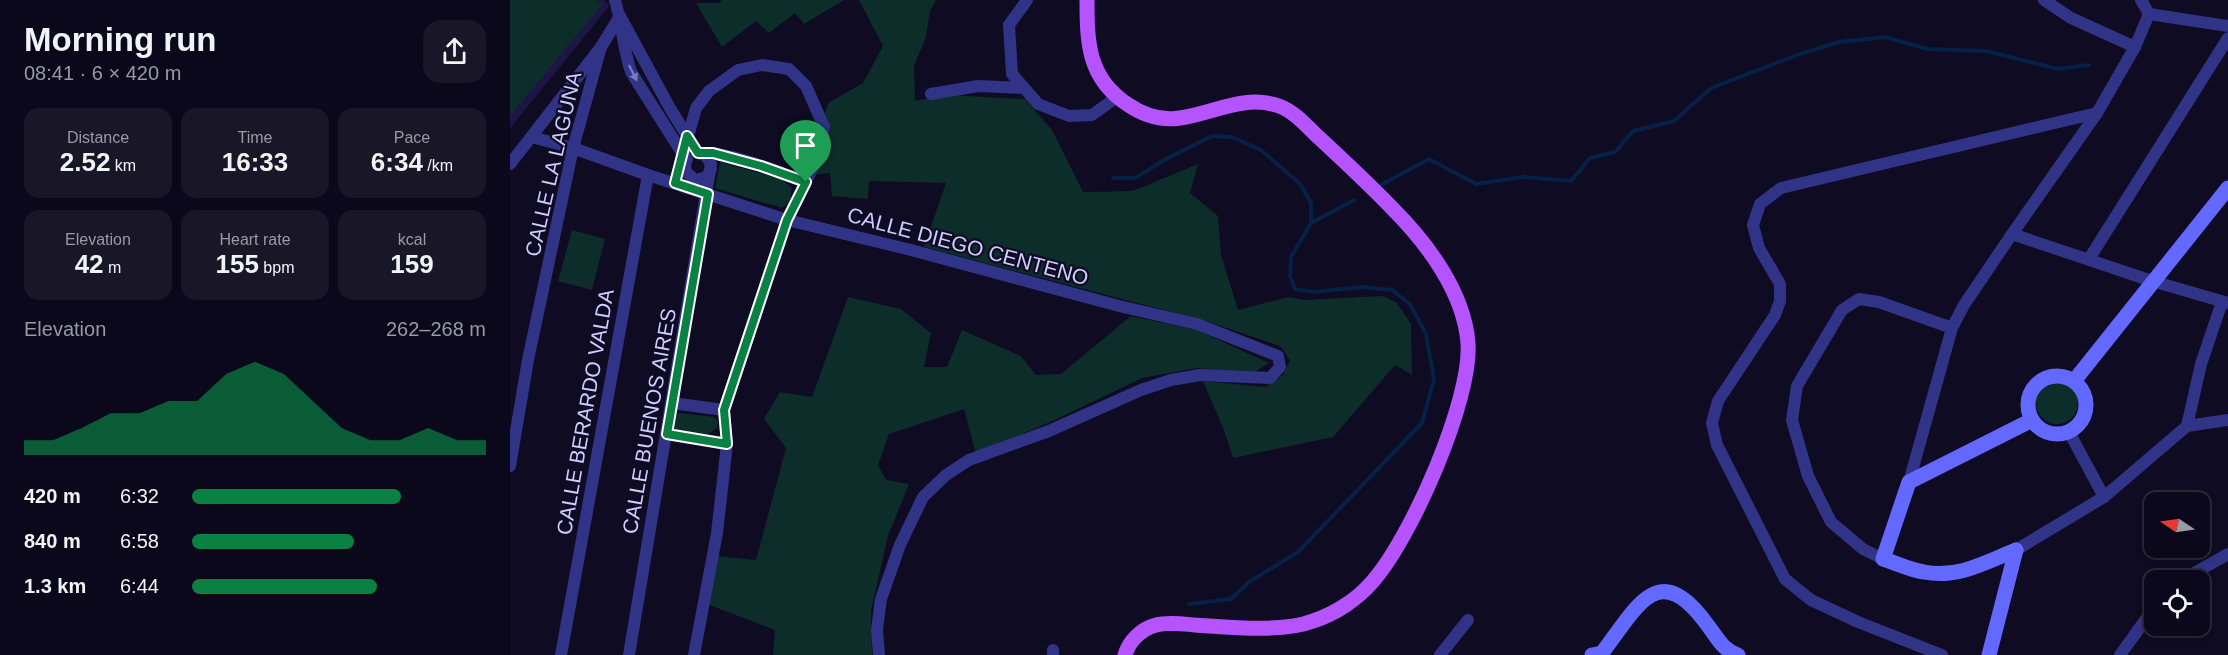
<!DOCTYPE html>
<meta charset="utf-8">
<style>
:root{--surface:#0a081a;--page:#181627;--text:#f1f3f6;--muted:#999aa2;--line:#2a2939;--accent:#0b8043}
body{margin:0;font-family:Arial,sans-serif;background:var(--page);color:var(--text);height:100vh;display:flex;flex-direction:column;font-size:22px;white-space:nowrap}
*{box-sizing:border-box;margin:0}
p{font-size:20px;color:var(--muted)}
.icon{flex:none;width:33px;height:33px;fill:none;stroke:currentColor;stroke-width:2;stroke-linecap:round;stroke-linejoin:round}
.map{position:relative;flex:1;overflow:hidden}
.panel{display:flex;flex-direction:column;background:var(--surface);width:510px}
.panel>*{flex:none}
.needle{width:39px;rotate:283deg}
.buttons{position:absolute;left:1634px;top:492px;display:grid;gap:12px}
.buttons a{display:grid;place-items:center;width:66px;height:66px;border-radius:12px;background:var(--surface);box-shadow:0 3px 9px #0003,0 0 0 2px var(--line);font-size:30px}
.pin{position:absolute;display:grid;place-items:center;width:51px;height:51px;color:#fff;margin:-62px -26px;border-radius:50% 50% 50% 0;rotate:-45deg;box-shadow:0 0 6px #0007}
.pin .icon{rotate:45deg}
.round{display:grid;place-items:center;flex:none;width:63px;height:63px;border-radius:18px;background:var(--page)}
.head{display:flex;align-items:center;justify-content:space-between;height:102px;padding:0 24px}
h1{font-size:33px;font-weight:600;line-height:45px}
.figures{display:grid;grid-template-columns:repeat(3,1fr);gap:9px;height:102px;padding:6px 24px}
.figures div{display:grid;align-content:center;border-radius:15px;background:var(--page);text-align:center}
.figures b{font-size:26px;font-weight:600}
.figures small{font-size:16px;font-weight:400}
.figures p{font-size:16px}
.chart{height:168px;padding:12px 24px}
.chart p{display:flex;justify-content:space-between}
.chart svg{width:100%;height:108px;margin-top:6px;fill:var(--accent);opacity:.7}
ul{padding:0 24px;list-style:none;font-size:20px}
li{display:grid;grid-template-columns:96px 72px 1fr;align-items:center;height:45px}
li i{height:15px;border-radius:8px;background:var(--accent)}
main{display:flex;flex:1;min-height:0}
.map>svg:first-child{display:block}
</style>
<main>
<section class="panel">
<div class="head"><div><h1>Morning run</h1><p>08:41 · 6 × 420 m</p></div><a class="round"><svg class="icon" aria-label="share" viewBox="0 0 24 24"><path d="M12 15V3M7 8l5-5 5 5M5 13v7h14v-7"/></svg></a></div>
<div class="figures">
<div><p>Distance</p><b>2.52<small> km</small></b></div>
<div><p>Time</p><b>16:33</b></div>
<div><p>Pace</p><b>6:34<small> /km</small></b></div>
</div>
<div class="figures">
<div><p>Elevation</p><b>42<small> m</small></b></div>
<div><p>Heart rate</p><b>155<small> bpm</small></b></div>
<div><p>kcal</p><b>159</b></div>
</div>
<div class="chart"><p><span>Elevation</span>262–268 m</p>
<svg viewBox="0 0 160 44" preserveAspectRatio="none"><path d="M0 44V38L10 38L20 33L30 27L40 27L50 22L60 22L70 11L80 6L90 11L100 22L110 33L120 38L130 38L140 33L150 38L160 38V44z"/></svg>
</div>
<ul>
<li><b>420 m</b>6:32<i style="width:71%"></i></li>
<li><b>840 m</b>6:58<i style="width:55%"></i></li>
<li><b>1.3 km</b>6:44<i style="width:63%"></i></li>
</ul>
</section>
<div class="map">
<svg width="1718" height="655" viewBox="0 0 1718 655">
<rect width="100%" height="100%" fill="#0e0b22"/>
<g fill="#0d2d2a">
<polygon points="0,0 93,0 99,6 0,128"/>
<polygon points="212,0 334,0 294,24 285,13 259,33 246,21 212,47 186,3 209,3"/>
<polygon points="349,0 426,0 420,11 416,37 404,66 405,101 438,95 515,99 542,130 573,192 623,191 688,164 680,193 708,216 711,255 728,310 779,297 794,300 873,296 887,303 901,324 902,375 885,365 823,437 723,458 714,430 693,381 755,387 773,375 780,360 770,346 696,321 414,247 436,183 359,181 358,199 322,196 320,173 297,175 318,103 353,83 373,46"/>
<path d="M210 162 271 179 281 187C282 198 280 202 272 208L205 188Z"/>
<polygon points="62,230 95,239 82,290 48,281"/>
<polygon points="338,297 391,309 421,333 414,367 437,367 452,330 511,356 526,375 551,374 621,316 687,330 759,363 741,374 687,368 632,378 549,418 466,454 454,409 379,434 368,465 376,480 399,484 378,536 361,611 362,655 263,655 265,630 197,604 207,556 246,560 276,448 254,419 270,392 302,397"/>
<circle cx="1547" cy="403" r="21"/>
<polygon points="169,413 204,417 208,421 207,428 198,434 166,430 162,423 164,417"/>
</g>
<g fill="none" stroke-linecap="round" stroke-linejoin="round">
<g stroke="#062146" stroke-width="4">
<polyline points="603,178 625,178 656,159 702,136 722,137 751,150 790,184 801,203 801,223"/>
<polyline points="867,187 919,159 966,184 1013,177 1061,181 1080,158 1105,152 1123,131 1164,121 1201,88 1290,54 1329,42 1375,37 1417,49 1476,51 1548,69 1579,65"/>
<polyline points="679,604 721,599 739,582 788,552 912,423 924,379 916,334 900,304 882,290 852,287 804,292 785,289 780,276 781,257 801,223 844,200"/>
</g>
</g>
<polygon fill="#1c1545" points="86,0 93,0 99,6 0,128 0,116 92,5"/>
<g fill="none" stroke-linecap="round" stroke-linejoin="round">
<g stroke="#313386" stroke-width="12">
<path d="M105 0C112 24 113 48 121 72L174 156"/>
<polyline points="517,0 499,25 502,74 528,104 559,116 582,115 607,97"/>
<polyline points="1534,0 1561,18 1625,47"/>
<polyline points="1631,0 1639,14"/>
<polyline points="1639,14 1718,26"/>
<polyline points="110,16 161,110 188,153 196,156 201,164 119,655"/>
<polyline points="421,94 468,86 514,88"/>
<polyline points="22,137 63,148 138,175 277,220 401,250 609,306 687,324 768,356 770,367 760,378 690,375 661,380 631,390 539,431 459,460 436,475 413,497 390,545 371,599 367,630 369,655"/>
<path d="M193 154C223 152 267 172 296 182"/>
<polyline points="177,159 175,164 176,172 185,180 197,177 201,169"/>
<polyline points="0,164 91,47 110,16"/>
<polyline points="165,183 186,108 199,91 228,70 252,65 279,69 296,86 314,127 309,155 277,220 214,410 217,444 207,533 184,655"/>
<polyline points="1502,234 1642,281 1718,303"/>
<polyline points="1579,259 1718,38"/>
<polyline points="162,403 214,410"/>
<polyline points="1677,426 1691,364 1712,302"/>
<polyline points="1559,432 1594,497"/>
<polyline points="157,434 217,444"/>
<polyline points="0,466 18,360 63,148 91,47"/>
<polyline points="1399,482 1442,328 1454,305 1502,234 1587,113 1625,47 1639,14"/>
<polyline points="1506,550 1594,497 1677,426 1718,420"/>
<polyline points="1373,559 1353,549 1321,522 1298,476 1282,420 1287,386 1332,310 1349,299 1369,302 1442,328"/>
<polyline points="1672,580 1718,554"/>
<polyline points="51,655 138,175"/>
<polyline points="543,655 543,650"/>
<polyline points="930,655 958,620"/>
<polyline points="1432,655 1348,622 1301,600 1275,579 1207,445 1202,423 1208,401 1265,315 1270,301 1270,284 1249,248 1243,225 1250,204 1271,188 1587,113"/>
<polyline points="1610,655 1644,608"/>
</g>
<g stroke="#6368ff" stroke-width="15">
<circle cx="1547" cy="405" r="29"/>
<polyline points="1564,381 1718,188"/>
<path d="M1506 550C1476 562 1447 579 1414 572 1400 570 1386 563 1373 559L1399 482 1522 420"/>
<path d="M1082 655 1092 653C1128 606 1149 556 1199 627 1208 639 1213 650 1228 655"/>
<polyline points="1479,655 1506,550"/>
</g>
<path stroke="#b553ff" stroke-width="15" d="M577 0C577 43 578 78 617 104 633 115 651 121 670 118 704 113 735 94 769 106 783 111 795 124 805 134 831 158 857 182 882 208 917 243 954 292 958 343 962 400 901 538 863 581 848 599 825 614 803 621 772 633 718 627 685 625 673 624 657 622 646 625 631 629 619 641 615 655"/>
</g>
<defs><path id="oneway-solid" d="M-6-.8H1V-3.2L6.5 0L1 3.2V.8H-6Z" transform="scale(1.5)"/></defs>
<use fill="#7878bc" href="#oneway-solid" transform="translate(123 73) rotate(63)"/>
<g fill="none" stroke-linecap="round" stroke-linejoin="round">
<defs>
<polygon id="route" points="177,136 188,153 203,153 251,166 296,182 277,220 214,410 217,444 157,434 198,194 165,183"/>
</defs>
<use href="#route" stroke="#fff" stroke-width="12"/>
<use href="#route" stroke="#0b8043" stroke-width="8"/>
</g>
<g text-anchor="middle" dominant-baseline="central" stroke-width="4.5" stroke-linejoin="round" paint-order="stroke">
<g font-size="21" fill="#cfccff" stroke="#0e0b22">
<text transform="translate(43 164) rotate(-77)">CALLE LA LAGUNA</text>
<text transform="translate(458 246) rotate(15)">CALLE DIEGO CENTENO</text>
<text transform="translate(75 412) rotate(-80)">CALLE BERARDO VALDA</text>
<text transform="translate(139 421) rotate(-80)">CALLE BUENOS AIRES</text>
</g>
</g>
</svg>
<div class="buttons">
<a><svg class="needle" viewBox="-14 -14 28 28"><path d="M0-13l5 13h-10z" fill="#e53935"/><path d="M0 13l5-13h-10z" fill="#999aa2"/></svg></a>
<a><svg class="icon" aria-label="locate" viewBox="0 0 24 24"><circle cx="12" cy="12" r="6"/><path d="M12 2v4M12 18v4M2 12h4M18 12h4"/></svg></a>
</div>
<div class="pin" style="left:296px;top:182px;background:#1e9e55"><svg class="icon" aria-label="arrive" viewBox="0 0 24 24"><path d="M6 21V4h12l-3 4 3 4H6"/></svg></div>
</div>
</main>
